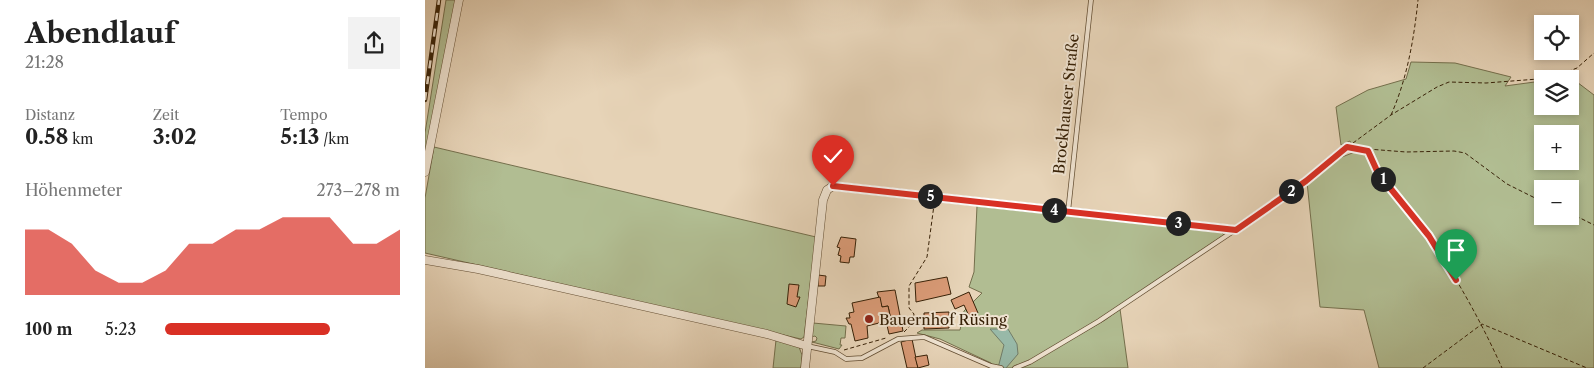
<!DOCTYPE html>
<html lang="de">
<meta charset="utf-8">
<style>
:root{--surface:#fff;--page:#f2f2f2;--text:#222;--muted:#767676;--accent:#d93025}
body{margin:0;font-family:"Libre Caslon Text",serif;background:var(--page);color:var(--text);height:100vh;display:flex;flex-direction:column;font-size:19px;white-space:nowrap}
*{box-sizing:border-box;margin:0}
p{font-size:16px;color:var(--muted)}
.icon{flex:none;width:28px;height:28px;fill:none;stroke:currentColor;stroke-width:2;stroke-linecap:round;stroke-linejoin:round}
.map{position:relative;flex:1;overflow:hidden}
.panel{display:flex;flex-direction:column;background:var(--surface);width:425px}
.panel>*{flex:none}
.controls{position:absolute;left:1109px;top:15px;display:grid;gap:10px}
.controls a{display:grid;place-items:center;width:45px;height:45px;border-radius:0px;background:var(--surface);box-shadow:0 2px 8px #0003;font-size:25px}
.pin{position:absolute;display:grid;place-items:center;width:42px;height:42px;color:#fff;margin:-51px -21px;border-radius:50% 50% 50% 0;rotate:-45deg;box-shadow:0 0 5px #0007}
.pin .icon{rotate:45deg}
.km{position:absolute;width:25px;height:25px;margin:-12px;border-radius:50%;background:#222;color:#fff;font-size:14px;line-height:25px;text-align:center}
.round{display:grid;place-items:center;flex:none;width:52px;height:52px;border-radius:0px;background:var(--page)}
.summary{display:flex;align-items:center;justify-content:space-between;height:85px;padding:0 25px}
h1{font-size:28px;font-weight:800;line-height:38px}
.metrics{display:grid;grid-template-columns:repeat(3,1fr);gap:8px;height:85px;padding:5px 25px}
.metrics div{display:grid;align-content:center}
.metrics b{font-size:21px;font-weight:800}
.metrics small{font-size:14px;font-weight:400}
.metrics p{font-size:14px}
.chart{height:140px;padding:10px 25px}
.chart p{display:flex;justify-content:space-between}
.chart svg{width:100%;height:90px;margin-top:5px;fill:var(--accent);opacity:.7}
ul{padding:0 25px;list-style:none;font-size:16px}
li{display:grid;grid-template-columns:80px 60px 1fr;align-items:center;height:38px}
li i{height:12px;border-radius:6px;background:var(--accent)}
main{display:flex;flex:1;min-height:0}
.map>svg:first-child{display:block}
</style>
<main>
<section class="panel">
<div class="summary"><div><h1>Abendlauf</h1><p>21:28</p></div><a class="round"><svg class="icon" aria-label="share" viewBox="0 0 24 24"><path d="M12 15V3M7 8l5-5 5 5M5 13v7h14v-7"/></svg></a></div>
<div class="metrics">
<div><p>Distanz</p><b>0.58<small> km</small></b></div>
<div><p>Zeit</p><b>3:02</b></div>
<div><p>Tempo</p><b>5:13<small> /km</small></b></div>
</div>
<div class="chart"><p><span>Höhenmeter</span>273–278 m</p>
<svg viewBox="0 0 160 44" preserveAspectRatio="none"><path d="M0 44V12L10 12L20 19L30 32L40 38L50 38L60 32L70 19L80 19L90 12L100 12L110 6L120 6L130 6L140 19L150 19L160 12V44z"/></svg>
</div>
<ul>
<li><b>100 m</b>5:23<i style="width:70%"></i></li>
</ul>
</section>
<div class="map">
<svg width="1169" height="368" viewBox="0 0 1169 368">
<rect width="100%" height="100%" fill="#e7d4b8"/>
<filter id="stains"><feTurbulence type="fractalNoise" baseFrequency=".004" numOctaves="4"/><feColorMatrix values="0 0 0 0 .2 0 0 0 0 .09 0 0 0 0 .02 0 0 0 .5 -.17"/></filter>
<radialGradient id="worn" r=".72"><stop offset=".6" stop-color="#630" stop-opacity="0"/><stop offset="1" stop-color="#630" stop-opacity=".3"/></radialGradient>
<g fill="#b1bd92" stroke="#746f4c" fill-rule="evenodd">
<polygon points="21,0 32,0 0,161 0,133"/>
<path d="M986 62 1030 63 1086 77 1080 86 1117 81 1118 106H1145V79H1136L1144 76 1169 95V368H954L939 310 895 307 882 182 917 157 930 152 925 141 916 145 911 107 943 90 981 79ZM1118 134H1145V161H1118ZM1118 189H1145V216H1118Z"/>
<polygon points="9,147 391,237 379,337 376,339 0,253 0,198"/>
<polygon points="552,206 795,231 799,235 671,321 615,354 617,356 680,320 695,309 703,368 565,368 566,363 515,339 492,333 497,330 535,330 539,311 557,293 544,287 549,272"/>
<polygon points="388,323 421,326 420,338 416,338 415,345 417,345 414,349 387,342 391,341 392,338 390,336 386,337"/>
<polygon points="351,340 374,347 377,355 376,368 348,368"/>
</g>
<polygon fill="#98b9a8" stroke="#717c68" points="565,329 583,329 592,344 593,354 581,368 573,368 579,345"/>
<g fill="#da9b77" stroke="#372107">
<polygon points="416,237 431,239 429,257 425,257 424,263 415,262 416,256 413,255 415,248 412,247"/>
<polygon points="393,275 401,276 400,286 393,286"/>
<polygon points="522,277 526,294 491,302 490,283"/>
<polygon points="364,284 374,285 372,297 375,297 371,307 362,304"/>
<polygon points="470,290 478,331 464,334 461,321 466,320 463,306 457,307 452,292"/>
<polygon points="544,292 553,313 544,316 539,305 530,309 526,300"/>
<polygon points="455,297 457,307 463,306 466,320 442,326 443,338 430,341 426,324 424,324 421,318 425,318 424,313 429,312 427,303"/>
<polygon points="524,312 524,328 499,329 499,313"/>
<polygon points="487,339 493,368 482,368 476,342"/>
<polygon points="502,355 504,365 493,368 490,357"/>
</g>
<g fill="none" stroke-linecap="round" stroke-linejoin="round">
<defs>
<g id="lane">
<polyline points="643,212 666,0"/>
<polyline points="382,346 410,352 421,359 437,358 473,339 499,337 566,366 576,368"/>
<polyline points="590,368 605,362 674,321 810,230"/>
</g>
<g id="street">
<polyline points="0,172 34,0"/>
<polyline points="0,260 53,269 342,334 382,346"/>
<polyline points="380,368 398,200 402,190 408,186 811,230 881,181 922,147"/>
</g>
</defs>
<use href="#lane" stroke="#634e33" stroke-width="5.5"/>
<use href="#street" stroke="#634e33" stroke-width="9"/>
<g stroke="#372107" stroke-width="1" stroke-dasharray="4 2.5" stroke-linecap="butt">
<path d="M966 115C982 79 989 39 993 0"/>
<polyline points="928,143 966,115 1012,87 1024,82 1061,83 1126,78 1152,68 1169,53"/>
<polyline points="930,148 981,152 1029,151 1040,153 1082,184 1118,202"/>
<path d="M943 151C959 186 984 206 1005 238 1032 279 1057 323 1077 368"/>
<polyline points="1145,213 1169,225"/>
<polyline points="479,332 487,324 489,314 484,308 484,286 502,257 509,205"/>
<polyline points="419,350 461,338"/>
<polyline points="998,368 1057,324 1162,368"/>
</g>
<use href="#lane" stroke="#efe3d1" stroke-width="4"/>
<use href="#street" stroke="#efe3d1" stroke-width="8"/>
<defs>
<polyline id="rail" points="0,100 14,0"/>
</defs>
<use href="#rail" stroke="#372107" stroke-width="4.5"/>
<use href="#rail" stroke="#efe3d1" stroke-width="2.5" stroke-dasharray="8" stroke-linecap="butt"/>
</g>
<g fill="none" stroke-linecap="round" stroke-linejoin="round">
<defs>
<polyline id="route" points="408,186 811,230 881,181 922,147 943,151 953,173 1004,236 1031,280"/>
</defs>
<use href="#route" stroke="#fff" stroke-width="10"/>
<use href="#route" stroke="#d93025" stroke-width="6"/>
</g>
<circle fill="#8f2418" stroke="#efe3d1" stroke-width="2" cx="444" cy="319" r="5"/>
<g text-anchor="middle" dominant-baseline="central" stroke-width="4" stroke-linejoin="round" paint-order="stroke">
<g font-size="15" fill="#372107" stroke="#efe3d1">
<text transform="translate(641 104) rotate(-84)">Brockhauser Straße</text>
</g>
<g font-size="15" fill="#372107" stroke="#efe3d1" text-anchor="start">
<text x="454" y="319">Bauernhof Rüsing</text>
</g>
</g>
<rect width="100%" height="100%" filter="url(#stains)"/>
<rect width="100%" height="100%" fill="url(#worn)"/>
</svg>
<div class="controls">
<a><svg class="icon" aria-label="locate" viewBox="0 0 24 24"><circle cx="12" cy="12" r="6"/><path d="M12 2v4M12 18v4M2 12h4M18 12h4"/></svg></a>
<a><svg class="icon" aria-label="layers" viewBox="0 0 24 24"><path d="M12 4l9 5-9 5-9-5zM3 14l9 5 9-5"/></svg></a>
<a>+</a>
<a>−</a>
</div>
<div class="pin" style="left:1031px;top:280px;background:#1e9e55"><svg class="icon" aria-label="arrive" viewBox="0 0 24 24"><path d="M6 21V4h12l-3 4 3 4H6"/></svg></div>
<div class="pin" style="left:408px;top:186px;background:#d93025"><svg class="icon" aria-label="check" viewBox="0 0 24 24"><path d="M5 12l5 5 9-10"/></svg></div>
<b class="km" style="left:958px;top:179px">1</b>
<b class="km" style="left:866px;top:191px">2</b>
<b class="km" style="left:753px;top:223px">3</b>
<b class="km" style="left:629px;top:210px">4</b>
<b class="km" style="left:505px;top:196px">5</b>
</div>
</main>
